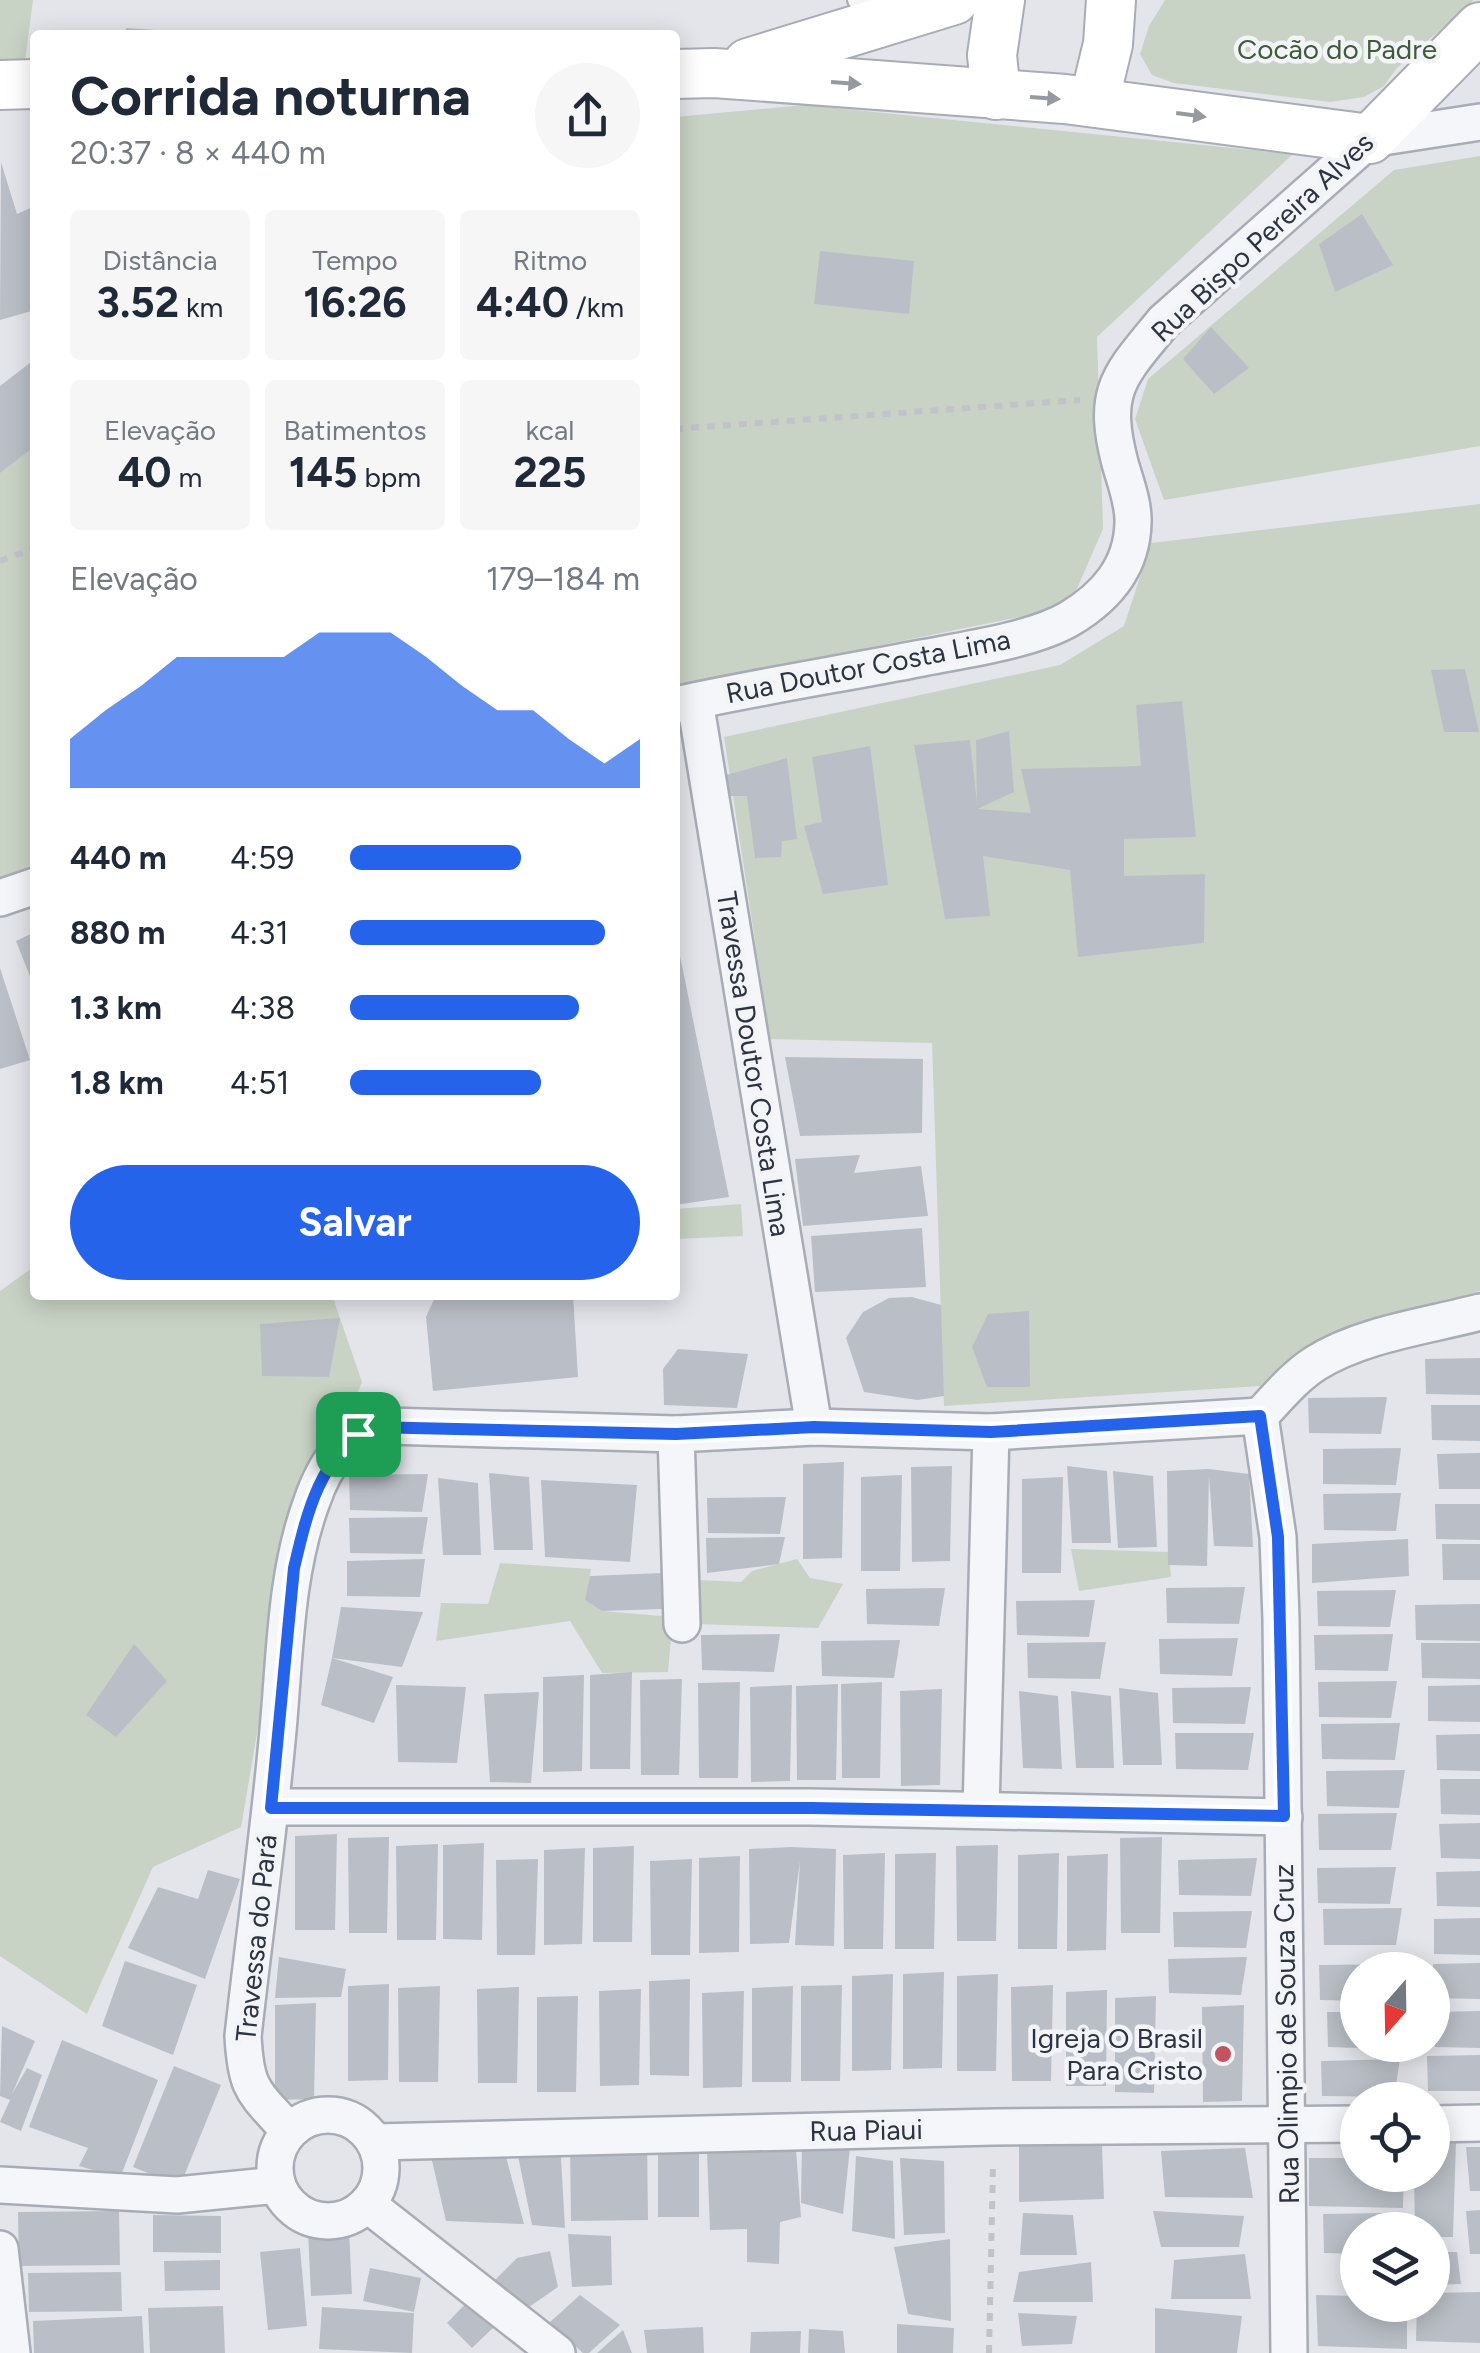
<!DOCTYPE html>
<html lang="pt">
<meta charset="utf-8">
<style>
:root{--surface:#fff;--page:#f6f6f7;--text:#1f2937;--muted:#747a83;--accent:#2563eb}
body{margin:0;font-family:Figtree,sans-serif;background:var(--page);color:var(--text);height:100vh;display:flex;flex-direction:column;font-size:38px;white-space:nowrap}
*{box-sizing:border-box;margin:0}
p{font-size:32px;color:var(--muted)}
.icon{flex:none;width:55px;height:55px;fill:none;stroke:currentColor;stroke-width:2;stroke-linecap:round;stroke-linejoin:round}
.map{position:relative;flex:1;overflow:hidden}
.details{position:absolute;left:30px;top:30px;width:650px;height:1270px;display:flex;flex-direction:column;background:var(--surface);border-radius:10px;box-shadow:0 5px 25px #0003}
.details>*{flex:none}
.needle{width:65px;rotate:200deg}
.controls{position:absolute;left:1340px;top:1952px;display:grid;gap:20px}
.controls a{display:grid;place-items:center;width:110px;height:110px;border-radius:50%;background:var(--surface);box-shadow:0 5px 25px #0003;font-size:50px}
.pin{position:absolute;display:grid;place-items:center;width:85px;height:85px;color:#fff;margin:-42px;border-radius:20px;box-shadow:0 5px 15px #0006}
.round{display:grid;place-items:center;flex:none;width:105px;height:105px;border-radius:52px;background:var(--page)}
.head{display:flex;align-items:center;justify-content:space-between;height:170px;padding:0 40px}
h1{font-size:55px;font-weight:700;line-height:75px}
.metrics{display:grid;grid-template-columns:repeat(3,1fr);gap:15px;height:170px;padding:10px 40px}
.metrics div{display:grid;align-content:center;border-radius:10px;background:var(--page);text-align:center}
.metrics b{font-size:42px;font-weight:700}
.metrics small{font-size:28px;font-weight:400}
.metrics p{font-size:28px}
.chart{height:280px;padding:20px 40px}
.chart p{display:flex;justify-content:space-between}
.chart svg{width:100%;height:180px;margin-top:10px;fill:var(--accent);opacity:.7}
.primary-button{display:flex;gap:20px;margin-top:auto;padding:20px 40px}
.primary-button a{flex:1;height:115px;border-radius:60px;background:var(--accent);color:#fff;font-size:40px;font-weight:700;line-height:115px;text-align:center}
ul{padding:0 40px;list-style:none;font-size:32px}
li{display:grid;grid-template-columns:160px 120px 1fr;align-items:center;height:75px}
li i{height:25px;border-radius:12px;background:var(--accent)}
.map>svg:first-child{display:block}
</style>
<div class="map">
<svg width="1480" height="2353" viewBox="0 0 1480 2353">
<rect width="100%" height="100%" fill="#e3e5ea"/>
<g fill="#c8d3c5">
<polygon points="0,0 33,0 24,68 0,69"/>
<polygon points="1165,0 1474,0 1396,69 1384,86 1364,97 1330,102 1174,83 1152,75 1140,54 1149,26"/>
<polygon points="805,105 1293,154 1097,337 1103,529 1069,607 675,687 675,117"/>
<polygon points="1480,156 1480,446 1164,500 1135,419 1148,379 1394,170"/>
<polygon points="35,446 35,866 0,878 0,467"/>
<polygon points="1480,504 1480,1291 1310,1344 1261,1386 944,1406 932,1043 770,1039 724,737 1060,665 1124,626 1151,543"/>
<polygon points="741,1204 743,1236 675,1239 675,1209"/>
<polygon points="35,1266 35,1295 332,1295 362,1382 288,1552 241,1827 153,1867 87,2014 0,1956 0,1291"/>
<polygon points="1071,1549 1169,1552 1171,1577 1079,1591"/>
<polygon points="797,1559 810,1578 843,1584 818,1628 694,1624 698,1580 741,1582 752,1571"/>
<polygon points="500,1563 591,1569 586,1600 602,1611 673,1617 668,1672 602,1673 570,1621 436,1641 441,1603 488,1604"/>
</g>
<g fill="#babfc7">
<polygon points="126,28 186,32 186,35 125,35"/>
<polygon points="1,162 17,214 35,206 35,310 0,320"/>
<polygon points="1362,214 1393,265 1335,292 1319,244"/>
<polygon points="820,251 914,261 909,314 814,304"/>
<polygon points="1211,327 1249,368 1214,394 1183,359"/>
<polygon points="35,359 35,446 0,473 0,386"/>
<polygon points="1465,669 1479,732 1444,732 1431,670"/>
<polygon points="1182,701 1196,837 1124,839 1124,876 1205,874 1204,943 1078,957 1070,870 983,856 990,916 945,919 914,745 970,740 977,804 976,740 1009,731 1014,792 977,809 1031,813 1021,769 1141,766 1136,705"/>
<polygon points="870,746 888,885 823,894 804,826 822,822 812,757"/>
<polygon points="787,758 797,839 782,841 781,857 755,858 747,796 724,796 723,776"/>
<polygon points="675,931 729,1197 675,1205"/>
<polygon points="35,932 35,989 16,941"/>
<polygon points="0,968 30,1060 0,1069"/>
<polygon points="785,1057 923,1059 922,1133 800,1136"/>
<polygon points="860,1155 854,1173 921,1166 928,1216 803,1226 795,1159"/>
<polygon points="922,1228 926,1287 815,1292 811,1236"/>
<polygon points="436,1295 573,1295 578,1377 433,1391 426,1317"/>
<polygon points="912,1297 941,1305 944,1396 917,1400 864,1392 846,1338 863,1312 889,1298"/>
<polygon points="1029,1311 1030,1387 987,1387 972,1347 988,1314"/>
<polygon points="340,1318 329,1377 262,1376 260,1324"/>
<polygon points="678,1349 748,1354 737,1408 664,1405 663,1369"/>
<polygon points="1480,1358 1480,1395 1426,1394 1425,1359"/>
<polygon points="1387,1397 1381,1434 1309,1433 1308,1398"/>
<polygon points="1431,1405 1480,1405 1480,1441 1432,1440"/>
<polygon points="1401,1448 1396,1485 1323,1484 1323,1449"/>
<polygon points="1480,1453 1480,1489 1439,1489 1437,1454"/>
<polygon points="844,1462 842,1558 803,1559 803,1464"/>
<polygon points="952,1466 950,1561 912,1562 911,1467"/>
<polygon points="1067,1466 1107,1471 1111,1543 1072,1543"/>
<polygon points="1209,1469 1249,1474 1253,1547 1214,1546 1209,1476 1207,1566 1168,1565 1167,1471"/>
<polygon points="1113,1471 1153,1476 1157,1547 1118,1548"/>
<polygon points="489,1473 529,1477 533,1550 494,1550"/>
<polygon points="428,1474 422,1512 350,1510 349,1475"/>
<polygon points="902,1475 900,1571 861,1571 861,1477"/>
<polygon points="1063,1477 1061,1573 1022,1573 1022,1479"/>
<polygon points="438,1478 478,1483 481,1555 443,1555"/>
<polygon points="541,1480 637,1485 630,1562 545,1557"/>
<polygon points="1401,1493 1396,1531 1324,1530 1323,1494"/>
<polygon points="786,1497 780,1534 708,1533 707,1498"/>
<polygon points="1435,1504 1480,1504 1480,1540 1436,1539"/>
<polygon points="428,1517 422,1554 350,1553 349,1518"/>
<polygon points="785,1537 779,1564 707,1573 706,1538"/>
<polygon points="1408,1539 1409,1576 1312,1583 1312,1544"/>
<polygon points="1442,1544 1480,1544 1480,1580 1443,1580"/>
<polygon points="425,1559 420,1597 347,1596 347,1561"/>
<polygon points="662,1573 662,1609 602,1611 585,1600 590,1576"/>
<polygon points="1245,1587 1239,1624 1167,1623 1166,1588"/>
<polygon points="945,1588 939,1626 867,1624 866,1589"/>
<polygon points="1396,1590 1390,1627 1318,1626 1317,1591"/>
<polygon points="1095,1600 1089,1637 1017,1635 1016,1601"/>
<polygon points="1480,1604 1480,1641 1416,1640 1415,1605"/>
<polygon points="341,1607 423,1612 402,1667 332,1658"/>
<polygon points="780,1634 774,1672 702,1670 701,1635"/>
<polygon points="1393,1634 1388,1671 1315,1670 1314,1635"/>
<polygon points="1238,1638 1232,1676 1160,1674 1159,1639"/>
<polygon points="900,1640 894,1678 822,1676 821,1641"/>
<polygon points="1106,1642 1100,1679 1028,1678 1027,1643"/>
<polygon points="1421,1643 1480,1643 1480,1679 1422,1678"/>
<polygon points="134,1644 167,1681 116,1737 86,1715"/>
<polygon points="332,1658 393,1677 374,1723 321,1705"/>
<polygon points="632,1672 630,1769 590,1769 590,1675"/>
<polygon points="584,1675 582,1771 543,1772 543,1677"/>
<polygon points="682,1679 679,1775 641,1775 640,1680"/>
<polygon points="1397,1681 1391,1718 1319,1717 1318,1682"/>
<polygon points="740,1682 738,1778 699,1778 698,1683"/>
<polygon points="882,1682 880,1778 842,1778 841,1684"/>
<polygon points="838,1684 836,1780 797,1780 796,1686"/>
<polygon points="396,1685 466,1687 457,1763 398,1762"/>
<polygon points="792,1685 790,1781 751,1782 750,1687"/>
<polygon points="1480,1685 1480,1722 1428,1721 1428,1686"/>
<polygon points="1251,1687 1245,1724 1173,1723 1172,1688"/>
<polygon points="1119,1688 1158,1693 1162,1765 1123,1765"/>
<polygon points="942,1689 940,1785 901,1786 900,1691"/>
<polygon points="1019,1691 1058,1696 1062,1769 1023,1768"/>
<polygon points="1071,1691 1111,1696 1114,1768 1076,1768"/>
<polygon points="539,1692 531,1783 490,1782 484,1694"/>
<polygon points="1400,1723 1395,1760 1322,1759 1321,1724"/>
<polygon points="1175,1733 1254,1733 1248,1770 1176,1769"/>
<polygon points="1480,1734 1480,1771 1437,1770 1436,1735"/>
<polygon points="1405,1770 1399,1808 1327,1806 1326,1771"/>
<polygon points="1440,1779 1480,1779 1480,1815 1441,1814"/>
<polygon points="1397,1813 1391,1850 1319,1850 1318,1814"/>
<polygon points="1480,1823 1480,1859 1441,1858 1439,1824"/>
<polygon points="337,1834 335,1930 295,1930 295,1836"/>
<polygon points="389,1837 387,1933 349,1933 348,1838"/>
<polygon points="1162,1837 1160,1933 1121,1933 1120,1838"/>
<polygon points="484,1843 482,1940 443,1939 443,1845"/>
<polygon points="438,1844 436,1940 397,1940 396,1846"/>
<polygon points="998,1845 996,1941 957,1941 956,1846"/>
<polygon points="634,1846 632,1942 593,1942 593,1848"/>
<polygon points="791,1847 836,1849 834,1946 795,1945 800,1861 789,1943 750,1944 749,1849"/>
<polygon points="585,1848 582,1944 544,1945 544,1850"/>
<polygon points="885,1853 883,1949 844,1949 843,1855"/>
<polygon points="936,1853 934,1949 895,1949 895,1854"/>
<polygon points="1059,1853 1057,1949 1018,1949 1018,1855"/>
<polygon points="1108,1854 1106,1950 1067,1951 1067,1856"/>
<polygon points="740,1856 739,1952 699,1953 699,1858"/>
<polygon points="1257,1858 1251,1896 1179,1895 1178,1860"/>
<polygon points="538,1859 535,1955 497,1955 496,1860"/>
<polygon points="692,1859 690,1955 651,1955 650,1861"/>
<polygon points="1396,1867 1390,1904 1318,1903 1317,1868"/>
<polygon points="208,1870 240,1879 205,1979 128,1948 158,1887 198,1899"/>
<polygon points="1480,1871 1480,1907 1437,1906 1436,1872"/>
<polygon points="1402,1908 1396,1945 1324,1945 1323,1909"/>
<polygon points="1252,1911 1246,1948 1174,1947 1173,1912"/>
<polygon points="1480,1918 1480,1955 1434,1954 1434,1919"/>
<polygon points="279,1957 346,1969 341,1997 275,1998"/>
<polygon points="1247,1957 1241,1995 1169,1993 1168,1959"/>
<polygon points="125,1961 197,1985 173,2055 102,2026"/>
<polygon points="1480,1963 1480,1999 1433,1998 1433,1964"/>
<polygon points="1399,1964 1398,1970 1358,1970 1358,2001 1320,2000 1319,1965"/>
<polygon points="944,1972 942,2068 903,2069 903,1974"/>
<polygon points="893,1974 891,2070 852,2071 852,1976"/>
<polygon points="998,1974 996,2071 957,2071 957,1976"/>
<polygon points="690,1979 689,2076 650,2075 649,1981"/>
<polygon points="389,1984 388,2080 348,2081 348,1986"/>
<polygon points="842,1985 840,2081 801,2081 801,1986"/>
<polygon points="1053,1985 1051,2081 1012,2081 1011,1987"/>
<polygon points="440,1986 438,2082 399,2082 398,1988"/>
<polygon points="793,1986 791,2082 752,2082 752,1988"/>
<polygon points="519,1987 517,2083 478,2083 477,1989"/>
<polygon points="641,1989 639,2085 600,2086 599,1991"/>
<polygon points="1107,1990 1106,2086 1066,2086 1066,1992"/>
<polygon points="744,1991 742,2087 703,2088 702,1993"/>
<polygon points="578,1996 576,2092 537,2092 537,1997"/>
<polygon points="1156,1996 1154,2093 1115,2092 1115,1998"/>
<polygon points="316,2003 314,2099 275,2100 275,2005"/>
<polygon points="1244,2005 1242,2101 1203,2102 1202,2007"/>
<polygon points="1480,2011 1480,2048 1435,2047 1434,2012"/>
<polygon points="1327,2012 1358,2012 1358,2048 1328,2047"/>
<polygon points="2,2026 35,2041 12,2094 27,2068 42,2075 21,2131 0,2122 10,2100 0,2096"/>
<polygon points="62,2040 158,2080 120,2178 79,2166 88,2148 29,2127"/>
<polygon points="1480,2055 1480,2091 1428,2091 1427,2056"/>
<polygon points="1400,2059 1394,2097 1322,2096 1321,2061"/>
<polygon points="174,2066 221,2085 180,2186 133,2167"/>
<polygon points="647,2137 648,2220 571,2221 570,2142"/>
<polygon points="802,2137 851,2138 843,2214 801,2203"/>
<polygon points="560,2141 565,2228 532,2225 516,2146"/>
<polygon points="1456,2141 1453,2237 1432,2237 1432,2230 1415,2230 1414,2175 1432,2175 1432,2142"/>
<polygon points="502,2142 524,2224 446,2221 430,2152"/>
<polygon points="1019,2142 1102,2146 1104,2199 1019,2202"/>
<rect x="658" y="2143" width="41" height="74"/>
<polygon points="1466,2147 1480,2147 1480,2191 1470,2191"/>
<polygon points="1245,2148 1253,2198 1165,2197 1161,2151"/>
<polygon points="796,2150 801,2217 780,2222 779,2264 747,2262 747,2229 710,2230 707,2152"/>
<polygon points="856,2156 893,2161 895,2239 852,2231"/>
<polygon points="900,2158 944,2161 945,2233 904,2235"/>
<polygon points="1309,2158 1358,2158 1358,2175 1404,2175 1403,2208 1309,2206"/>
<polygon points="1480,2210 1480,2254 1470,2254 1466,2211"/>
<polygon points="119,2211 120,2265 19,2266 18,2212"/>
<polygon points="1153,2211 1244,2216 1239,2247 1161,2247"/>
<polygon points="1023,2213 1073,2215 1077,2255 1020,2255"/>
<polygon points="1384,2213 1383,2230 1358,2230 1358,2254 1324,2253 1323,2214"/>
<polygon points="153,2215 221,2216 221,2253 153,2252"/>
<polygon points="349,2229 352,2294 311,2296 308,2231"/>
<polygon points="568,2234 611,2236 612,2285 572,2287"/>
<polygon points="950,2239 951,2321 908,2314 894,2247"/>
<polygon points="300,2248 307,2326 268,2330 260,2252"/>
<polygon points="550,2251 558,2287 529,2307 493,2282 517,2258"/>
<polygon points="1432,2252 1457,2252 1461,2284 1432,2285"/>
<polygon points="1245,2254 1251,2299 1171,2299 1174,2260"/>
<polygon points="220,2260 220,2290 165,2291 164,2261"/>
<polygon points="1091,2262 1093,2302 1013,2302 1019,2272"/>
<polygon points="370,2268 421,2278 414,2312 363,2301"/>
<polygon points="121,2272 122,2311 29,2312 28,2273"/>
<polygon points="1480,2292 1480,2343 1416,2341 1417,2305 1432,2305 1432,2293"/>
<polygon points="580,2295 620,2325 589,2353 583,2353 549,2323"/>
<polygon points="1316,2295 1358,2296 1358,2305 1407,2305 1407,2349 1318,2346"/>
<polygon points="469,2300 495,2326 472,2348 447,2323"/>
<polygon points="223,2306 225,2353 150,2353 148,2308"/>
<polygon points="322,2307 414,2313 412,2353 319,2349"/>
<polygon points="1155,2308 1242,2316 1237,2353 1155,2353"/>
<polygon points="1018,2313 1077,2316 1072,2344 1022,2346"/>
<polygon points="142,2316 144,2353 34,2353 33,2321"/>
<polygon points="897,2324 954,2328 953,2353 897,2353"/>
<polygon points="703,2327 704,2353 647,2353 644,2330"/>
<polygon points="809,2329 843,2331 845,2353 808,2353"/>
<polygon points="623,2330 632,2353 597,2353"/>
<polygon points="801,2331 800,2353 750,2353 751,2332"/>
</g>
<g fill="none" stroke-linecap="round" stroke-linejoin="round">
<defs>
<polyline id="service" points="857,0 880,19"/>
<g id="minor">
<polyline points="695,701 814,1427"/>
<path d="M675 705C757 687 840 674 922 658 964 650 1033 640 1069 619 1106 597 1132 567 1133 523 1134 504 1125 481 1120 463 1101 390 1119 376 1164 321L1370 139 1480 122"/>
<polyline points="0,898 35,886"/>
<polyline points="1260,1416 1278,1537 1281,1619 1289,2353"/>
<path d="M1260 1416C1278 1397 1294 1377 1316 1363 1362 1334 1428 1326 1480 1312"/>
<polyline points="676,1434 682,1624"/>
<polyline points="271,1807 811,1807 1284,1817"/>
<polyline points="981,1810 991,1432"/>
<circle cx="328" cy="2168" r="53"/>
<polyline points="1432,2124 1480,2123"/>
<path d="M289 2131C254 2091 246 2092 243 2036 254 1937 268 1839 277 1741 285 1662 284 1576 312 1501 324 1466 347 1428 387 1426L676 1434 814 1427 991 1432 1260 1416"/>
<polyline points="375,2142 994,2127 1358,2124"/>
<polyline points="0,2185 177,2195 277,2185"/>
<polyline points="367,2204 557,2353"/>
<polyline points="0,2249 12,2353"/>
</g>
<g id="secondary">
<polyline points="748,63 954,0"/>
<polyline points="675,74 714,73 1065,99 1370,139 1480,27"/>
<polyline points="0,85 35,84"/>
<polyline points="996,95 992,55 1000,0"/>
<polyline points="1094,102 1108,44 1111,0"/>
</g>
</defs>
<use href="#service" stroke="#a8acb4" stroke-width="22"/>
<use href="#minor" stroke="#a8acb4" stroke-width="40"/>
<use href="#secondary" stroke="#a8acb4" stroke-width="52"/>
<g stroke="#c1c3c9" stroke-width="6" stroke-dasharray="8 8" stroke-linecap="butt">
<polyline points="675,429 1080,400"/>
<polyline points="0,561 35,548"/>
<polyline points="989,2353 993,2164"/>
</g>
<use href="#service" stroke="#f5f6f9" stroke-width="18"/>
<use href="#minor" stroke="#f5f6f9" stroke-width="35"/>
<use href="#secondary" stroke="#fff" stroke-width="48"/>
</g>
<defs><path id="oneway-solid" d="M-6-.8H1V-3.2L6.5 0L1 3.2V.8H-6Z" transform="scale(2.5)"/></defs>
<g fill="#9699a0">
<use href="#oneway-solid" transform="translate(846 83) rotate(4)"/>
<use href="#oneway-solid" transform="translate(1045 98) rotate(4)"/>
<use href="#oneway-solid" transform="translate(1191 115) rotate(8)"/>
</g>
<g fill="none" stroke-linecap="round" stroke-linejoin="round">
<defs>
<path id="route" d="M1260 1416 1278 1537 1284 1816 812 1808H271L294 1568C307 1513 319 1458 370 1427L676 1434 814 1427 991 1432Z"/>
</defs>
<use href="#route" stroke="#fff" stroke-width="20"/>
<use href="#route" stroke="#2563eb" stroke-width="12"/>
</g>
<circle fill="#c6515f" stroke="#f3f4f7" stroke-width="4" cx="1223" cy="2054" r="10"/>
<g text-anchor="middle" dominant-baseline="central" stroke-width="9" stroke-linejoin="round" paint-order="stroke">
<g font-size="28" fill="#3f5c3a" stroke="#f3f4f7">
<text x="1337" y="49">Cocão do Padre</text>
</g>
<g font-size="28" fill="#2c3341" stroke="#f3f4f7">
<text transform="translate(1262 237) rotate(-43)">Rua Bispo Pereira Alves</text>
<text transform="translate(868 666) rotate(-11)">Rua Doutor Costa Lima</text>
<text transform="translate(754 1064) rotate(81)">Travessa Doutor Costa Lima</text>
<text transform="translate(256 1938) rotate(-84)">Travessa do Pará</text>
<text transform="translate(1286 2034) rotate(-91)">Rua Olimpio de Souza Cruz</text>
<text transform="translate(866 2130) rotate(-1)">Rua Piaui</text>
</g>
<g font-size="28" fill="#2c3341" stroke="#f3f4f7" text-anchor="end">
<text x="1203" y="2038">Igreja O Brasil<tspan x="1203" dy="32">Para Cristo</tspan></text>
</g>
</g>
</svg>
<div class="controls">
<a><svg class="needle" viewBox="-14 -14 28 28"><path d="M0-13l5 13h-10z" fill="#e53935"/><path d="M0 13l5-13h-10z" fill="#747a83"/></svg></a>
<a><svg class="icon" aria-label="locate" viewBox="0 0 24 24"><circle cx="12" cy="12" r="6"/><path d="M12 2v4M12 18v4M2 12h4M18 12h4"/></svg></a>
<a><svg class="icon" aria-label="layers" viewBox="0 0 24 24"><path d="M12 4l9 5-9 5-9-5zM3 14l9 5 9-5"/></svg></a>
</div>
<div class="pin" style="left:358px;top:1434px;background:#1e9e55"><svg class="icon" aria-label="arrive" viewBox="0 0 24 24"><path d="M6 21V4h12l-3 4 3 4H6"/></svg></div>
<section class="details">
<div class="head"><div><h1>Corrida noturna</h1><p>20:37 · 8 × 440 m</p></div><a class="round"><svg class="icon" aria-label="share" viewBox="0 0 24 24"><path d="M12 15V3M7 8l5-5 5 5M5 13v7h14v-7"/></svg></a></div>
<div class="metrics">
<div><p>Distância</p><b>3.52<small> km</small></b></div>
<div><p>Tempo</p><b>16:26</b></div>
<div><p>Ritmo</p><b>4:40<small> /km</small></b></div>
</div>
<div class="metrics">
<div><p>Elevação</p><b>40<small> m</small></b></div>
<div><p>Batimentos</p><b>145<small> bpm</small></b></div>
<div><p>kcal</p><b>225</b></div>
</div>
<div class="chart"><p><span>Elevação</span>179–184 m</p>
<svg viewBox="0 0 160 44" preserveAspectRatio="none"><path d="M0 44V32L10 25L20 19L30 12L40 12L50 12L60 12L70 6L80 6L90 6L100 12L110 19L120 25L130 25L140 32L150 38L160 32V44z"/></svg>
</div>
<ul>
<li><b>440 m</b>4:59<i style="width:59%"></i></li>
<li><b>880 m</b>4:31<i style="width:88%"></i></li>
<li><b>1.3 km</b>4:38<i style="width:79%"></i></li>
<li><b>1.8 km</b>4:51<i style="width:66%"></i></li>
</ul>
<div class="primary-button"><a>Salvar</a></div>
</section>
</div>
